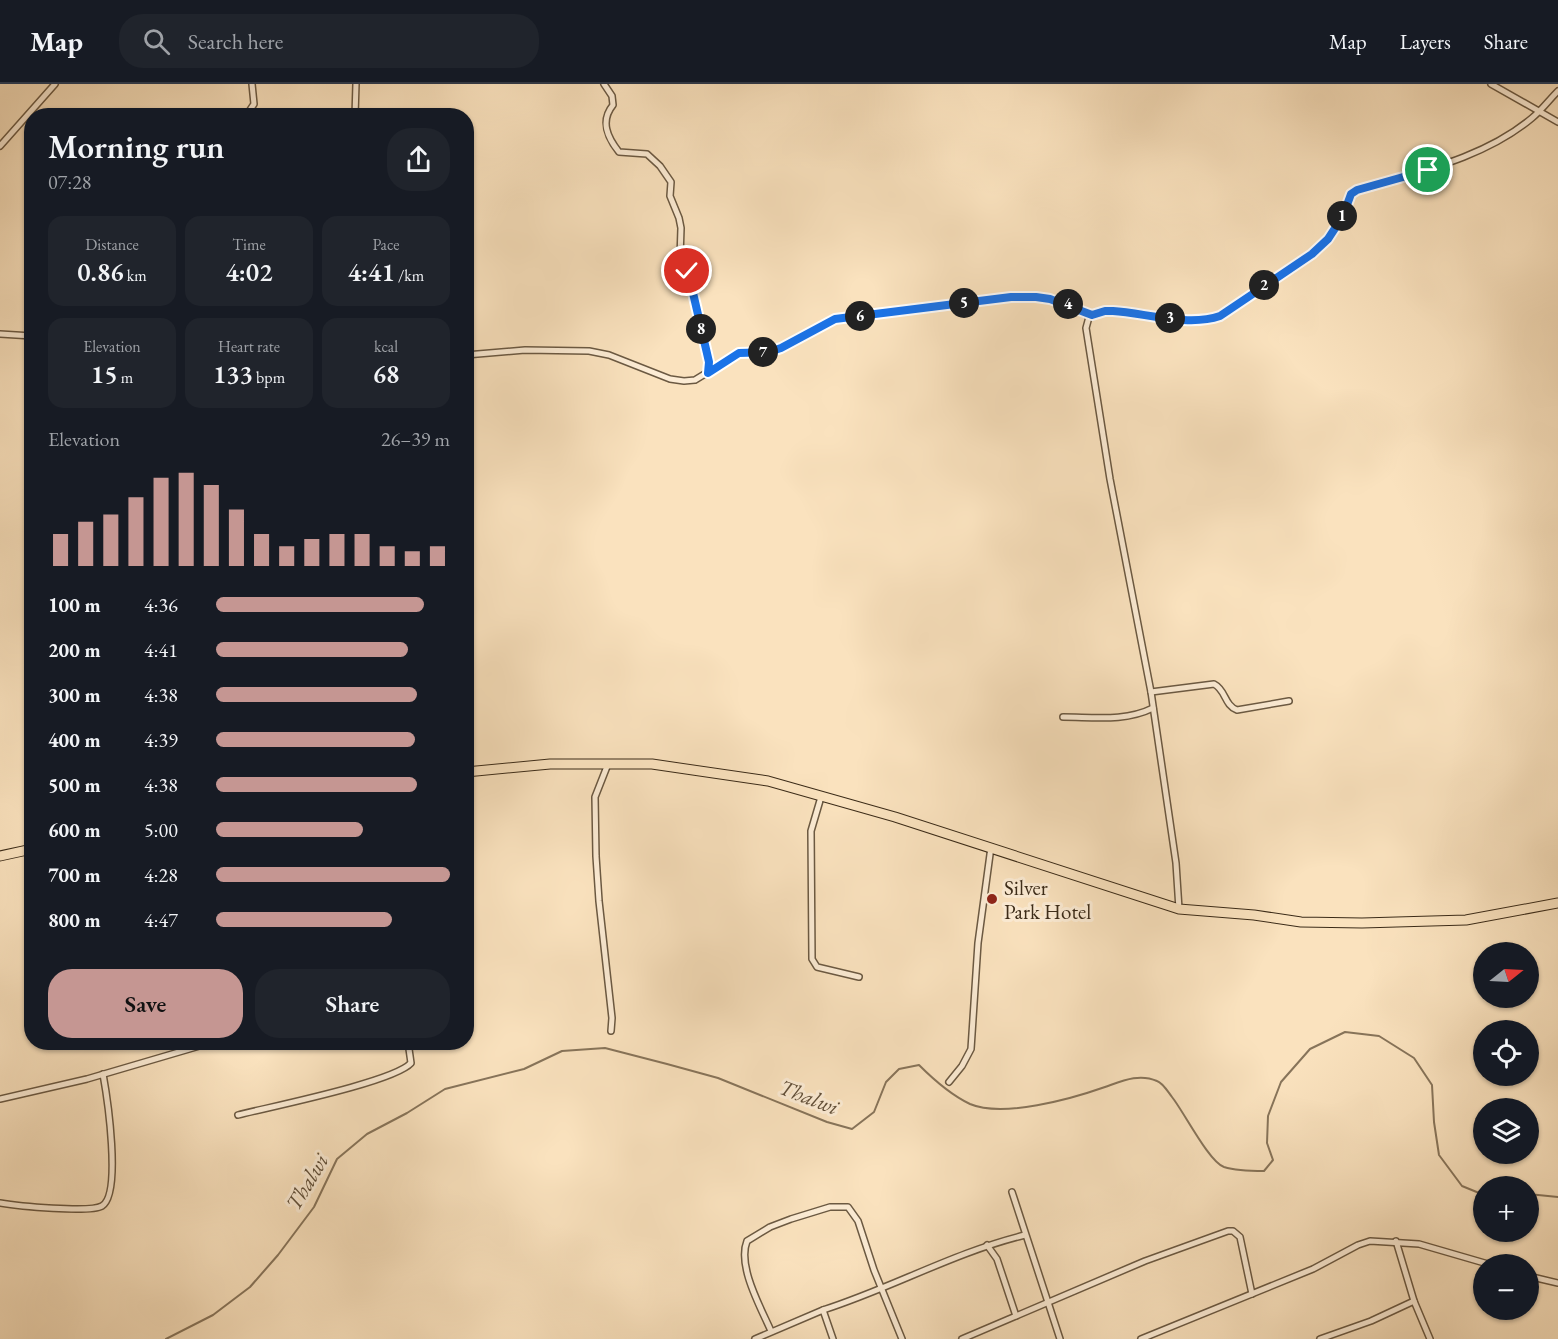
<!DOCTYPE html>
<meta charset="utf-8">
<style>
:root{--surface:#171b24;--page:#20242c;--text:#f1f3f6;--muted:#9ea1a6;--line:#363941;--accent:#c59692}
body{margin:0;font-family:"EB Garamond",serif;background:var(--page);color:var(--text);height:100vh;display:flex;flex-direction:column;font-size:22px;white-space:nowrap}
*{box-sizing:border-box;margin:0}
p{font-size:20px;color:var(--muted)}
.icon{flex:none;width:33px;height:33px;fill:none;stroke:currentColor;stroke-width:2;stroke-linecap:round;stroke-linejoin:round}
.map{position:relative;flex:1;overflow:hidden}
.details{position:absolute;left:24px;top:24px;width:450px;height:942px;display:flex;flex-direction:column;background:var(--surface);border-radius:24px;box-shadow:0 2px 4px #0004}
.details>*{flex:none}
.needle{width:39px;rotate:72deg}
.tools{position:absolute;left:1473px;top:858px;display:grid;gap:12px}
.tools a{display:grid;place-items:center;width:66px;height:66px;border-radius:50%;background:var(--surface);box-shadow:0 2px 4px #0004;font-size:30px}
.pin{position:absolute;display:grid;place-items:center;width:51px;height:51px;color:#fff;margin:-26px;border:3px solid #fff;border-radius:50%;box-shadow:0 2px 6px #0007}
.km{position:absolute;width:30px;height:30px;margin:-15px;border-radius:50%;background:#222;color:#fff;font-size:16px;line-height:30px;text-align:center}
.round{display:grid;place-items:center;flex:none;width:63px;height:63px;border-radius:24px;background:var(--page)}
.summary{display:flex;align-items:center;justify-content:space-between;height:102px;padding:0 24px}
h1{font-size:33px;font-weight:600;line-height:45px}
.stats{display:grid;grid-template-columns:repeat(3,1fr);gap:9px;height:102px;padding:6px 24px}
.stats div{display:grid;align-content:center;border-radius:15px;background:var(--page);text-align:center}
.stats b{font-size:26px;font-weight:600}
.stats small{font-size:16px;font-weight:400}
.stats p{font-size:16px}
.chart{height:168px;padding:12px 24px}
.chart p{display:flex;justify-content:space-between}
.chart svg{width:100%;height:108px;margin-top:6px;stroke:var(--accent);stroke-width:6}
.button{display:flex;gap:12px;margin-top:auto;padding:12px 24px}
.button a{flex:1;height:69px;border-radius:24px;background:var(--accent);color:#111;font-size:24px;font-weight:600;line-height:69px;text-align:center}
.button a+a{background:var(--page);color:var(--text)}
ul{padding:0 24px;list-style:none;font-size:20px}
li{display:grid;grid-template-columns:96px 72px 1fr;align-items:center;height:45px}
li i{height:15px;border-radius:8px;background:var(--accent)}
header{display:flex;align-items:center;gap:36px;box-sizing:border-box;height:84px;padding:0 30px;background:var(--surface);border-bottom:2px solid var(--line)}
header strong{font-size:28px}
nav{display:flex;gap:33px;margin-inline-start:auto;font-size:21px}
.search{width:420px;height:54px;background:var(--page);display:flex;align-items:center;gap:15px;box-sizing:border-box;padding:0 21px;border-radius:24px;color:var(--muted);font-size:22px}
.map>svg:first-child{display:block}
</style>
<header>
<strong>Map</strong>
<div class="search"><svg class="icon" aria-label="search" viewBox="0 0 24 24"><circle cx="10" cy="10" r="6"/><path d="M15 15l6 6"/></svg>Search here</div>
<nav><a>Map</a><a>Layers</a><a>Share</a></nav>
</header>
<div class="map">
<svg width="1558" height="1255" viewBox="0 0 1558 1255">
<rect width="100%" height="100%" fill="#fae2be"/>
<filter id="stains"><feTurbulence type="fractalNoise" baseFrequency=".00333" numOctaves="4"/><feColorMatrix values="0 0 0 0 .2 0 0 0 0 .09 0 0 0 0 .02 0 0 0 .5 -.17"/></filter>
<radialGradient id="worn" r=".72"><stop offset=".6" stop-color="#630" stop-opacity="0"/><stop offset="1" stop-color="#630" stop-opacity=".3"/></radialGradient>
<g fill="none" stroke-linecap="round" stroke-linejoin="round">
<g stroke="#87745a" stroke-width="2">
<polyline points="1528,1110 1558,1113"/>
<path d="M166 1255 213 1231 250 1203 278 1171 314 1123 337 1075 367 1050 407 1029 445 1005 524 985 562 967 605 964 667 980 718 994 827 1038 852 1045 874 1028 886 998 899 985 919 981C934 996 951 1011 970 1020 1003 1034 1071 1015 1105 1003 1122 997 1139 989 1157 997 1163 999 1168 1008 1172 1013 1184 1028 1209 1078 1224 1083 1237 1087 1251 1087 1264 1087L1273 1076 1267 1059 1268 1032 1281 998 1310 965 1345 948 1379 952 1414 974 1432 1001 1434 1038 1439 1071 1462 1102 1484 1111"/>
</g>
<defs>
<g id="minor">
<path d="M604 0 612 12 613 21C600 37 607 53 619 68L647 70 660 82 671 98 670 112 679 134 681 144 680 174 690 196 709 278 708 289"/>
<polyline points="1491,0 1558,38"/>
<polyline points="246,32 254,20 252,0"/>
<polyline points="355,32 356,0"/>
<polyline points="0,62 55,0"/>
<polyline points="0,250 32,252"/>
<polyline points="466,271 525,266 589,267 609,271 670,295 684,297 695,296 739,269 769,268 781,264 835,235 1026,212 1050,215 1092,231"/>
<path d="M1151 608 1214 600C1226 606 1224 621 1237 626L1289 617"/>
<path d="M1063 633C1093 633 1125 638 1153 624"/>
<polyline points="608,680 595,713 596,772 599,817 612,934 611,947"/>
<polyline points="821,713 811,747 812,875 817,883 859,893"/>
<path d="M1179 825 1176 779 1151 608 1110 395 1086 244 1089 233 1096 229 1105 227C1139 228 1188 243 1220 232L1312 170 1328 155 1343 132 1351 110 1357 106C1417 88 1483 75 1532 34 1542 26 1549 16 1558 7"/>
<polyline points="949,998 962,982 971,965 978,859 991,763"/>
<polyline points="0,1015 87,995 213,958"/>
<path d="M238 1031C269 1023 394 998 411 979L408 958"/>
<polyline points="1012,1108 1060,1255"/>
<path d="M0 1119C17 1122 90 1129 102 1122 122 1110 107 1012 103 990"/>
<polyline points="1396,1157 1414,1217 1430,1255"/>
<polyline points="987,1161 997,1175 1016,1232"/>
<polyline points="1528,1192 1558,1199"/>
<path d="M823 1226C892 1204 955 1168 1025 1151"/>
<path d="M771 1247C761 1224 737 1182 747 1157L770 1143 791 1135 830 1123H848L858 1137 874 1186 902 1255"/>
<polyline points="755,1255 823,1226 833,1255"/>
<polyline points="962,1255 1145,1177 1228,1147 1233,1147 1240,1153 1252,1210"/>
<polyline points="1141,1255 1313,1185 1358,1161 1370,1157 1419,1160 1488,1180"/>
<polyline points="1320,1255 1371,1237 1414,1217"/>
</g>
<g id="trunk">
<polyline points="466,688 550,680 652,680 768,697 895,733 1179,825 1254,831 1301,838 1362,839 1466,836 1558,819"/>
<polyline points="0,772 32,765"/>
</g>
</defs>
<use href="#minor" stroke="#6b5942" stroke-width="8"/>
<use href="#trunk" stroke="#3b2b18" stroke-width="11"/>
<use href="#minor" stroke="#fcecd5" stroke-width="5"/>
<use href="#trunk" stroke="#fae2be" stroke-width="9"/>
</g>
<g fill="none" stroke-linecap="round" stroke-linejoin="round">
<defs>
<path id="route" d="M687 187 690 196 709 278 708 289 739 269 769 268 781 264 835 235 1011 213H1036L1050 215 1092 231 1105 227H1113C1145 229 1188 243 1220 232L1312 170 1328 155 1343 132 1351 110 1357 106 1428 86"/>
</defs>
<use href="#route" stroke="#fff" stroke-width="12"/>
<use href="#route" stroke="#1a73e8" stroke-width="8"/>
</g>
<circle fill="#8f2418" stroke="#fcecd5" stroke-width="2" cx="992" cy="815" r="6"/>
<g text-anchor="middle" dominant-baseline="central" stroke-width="6" stroke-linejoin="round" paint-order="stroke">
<g font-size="21" fill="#3b2b18" stroke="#fcecd5" text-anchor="start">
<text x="1004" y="803">Silver<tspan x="1004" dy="24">Park Hotel</tspan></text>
</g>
<g font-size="22" font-style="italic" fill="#614f39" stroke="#fcecd5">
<text transform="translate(809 1013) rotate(21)">Thalwi</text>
<text transform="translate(307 1098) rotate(-59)">Thalwi</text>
</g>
</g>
<rect width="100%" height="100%" filter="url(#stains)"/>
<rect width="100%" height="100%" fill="url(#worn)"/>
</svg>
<div class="tools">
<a><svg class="needle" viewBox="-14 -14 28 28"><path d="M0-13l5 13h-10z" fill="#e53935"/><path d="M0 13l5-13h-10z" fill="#9ea1a6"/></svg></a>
<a><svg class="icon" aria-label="locate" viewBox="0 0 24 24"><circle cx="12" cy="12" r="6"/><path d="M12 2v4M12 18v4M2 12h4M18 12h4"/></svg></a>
<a><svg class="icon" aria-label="layers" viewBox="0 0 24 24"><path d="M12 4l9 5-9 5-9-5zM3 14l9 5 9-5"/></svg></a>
<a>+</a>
<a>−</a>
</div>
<div class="pin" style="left:1428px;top:86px;background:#1e9e55"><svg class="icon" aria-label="arrive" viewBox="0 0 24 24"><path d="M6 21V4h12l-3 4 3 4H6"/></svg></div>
<div class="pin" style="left:687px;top:187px;background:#d93025"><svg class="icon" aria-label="check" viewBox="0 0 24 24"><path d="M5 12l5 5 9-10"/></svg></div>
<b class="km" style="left:1342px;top:132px">1</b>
<b class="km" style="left:1264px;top:201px">2</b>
<b class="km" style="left:1170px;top:234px">3</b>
<b class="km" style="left:1068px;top:220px">4</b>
<b class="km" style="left:964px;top:219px">5</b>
<b class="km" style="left:860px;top:232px">6</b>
<b class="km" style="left:763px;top:268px">7</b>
<b class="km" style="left:701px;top:245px">8</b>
<section class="details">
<div class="summary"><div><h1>Morning run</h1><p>07:28</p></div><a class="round"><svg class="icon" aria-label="share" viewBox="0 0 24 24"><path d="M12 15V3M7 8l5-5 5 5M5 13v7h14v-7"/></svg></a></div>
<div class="stats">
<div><p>Distance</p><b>0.86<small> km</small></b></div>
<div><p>Time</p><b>4:02</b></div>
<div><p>Pace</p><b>4:41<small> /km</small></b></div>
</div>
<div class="stats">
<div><p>Elevation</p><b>15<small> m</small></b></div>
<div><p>Heart rate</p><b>133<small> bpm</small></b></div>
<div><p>kcal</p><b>68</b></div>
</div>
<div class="chart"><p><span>Elevation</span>26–39 m</p>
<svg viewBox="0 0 160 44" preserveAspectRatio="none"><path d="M5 44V31M15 44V26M25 44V23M35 44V16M45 44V8M55 44V6M65 44V11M75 44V21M85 44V31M95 44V36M105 44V33M115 44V31M125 44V31M135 44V36M145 44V38M155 44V36"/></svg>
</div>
<ul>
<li><b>100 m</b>4:36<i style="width:89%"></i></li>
<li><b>200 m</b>4:41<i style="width:82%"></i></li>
<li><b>300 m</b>4:38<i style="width:86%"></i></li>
<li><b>400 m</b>4:39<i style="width:85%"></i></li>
<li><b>500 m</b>4:38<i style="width:86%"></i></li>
<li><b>600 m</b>5:00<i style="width:63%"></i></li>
<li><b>700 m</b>4:28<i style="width:100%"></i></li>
<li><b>800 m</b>4:47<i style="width:75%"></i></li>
</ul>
<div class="button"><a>Save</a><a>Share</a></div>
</section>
</div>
